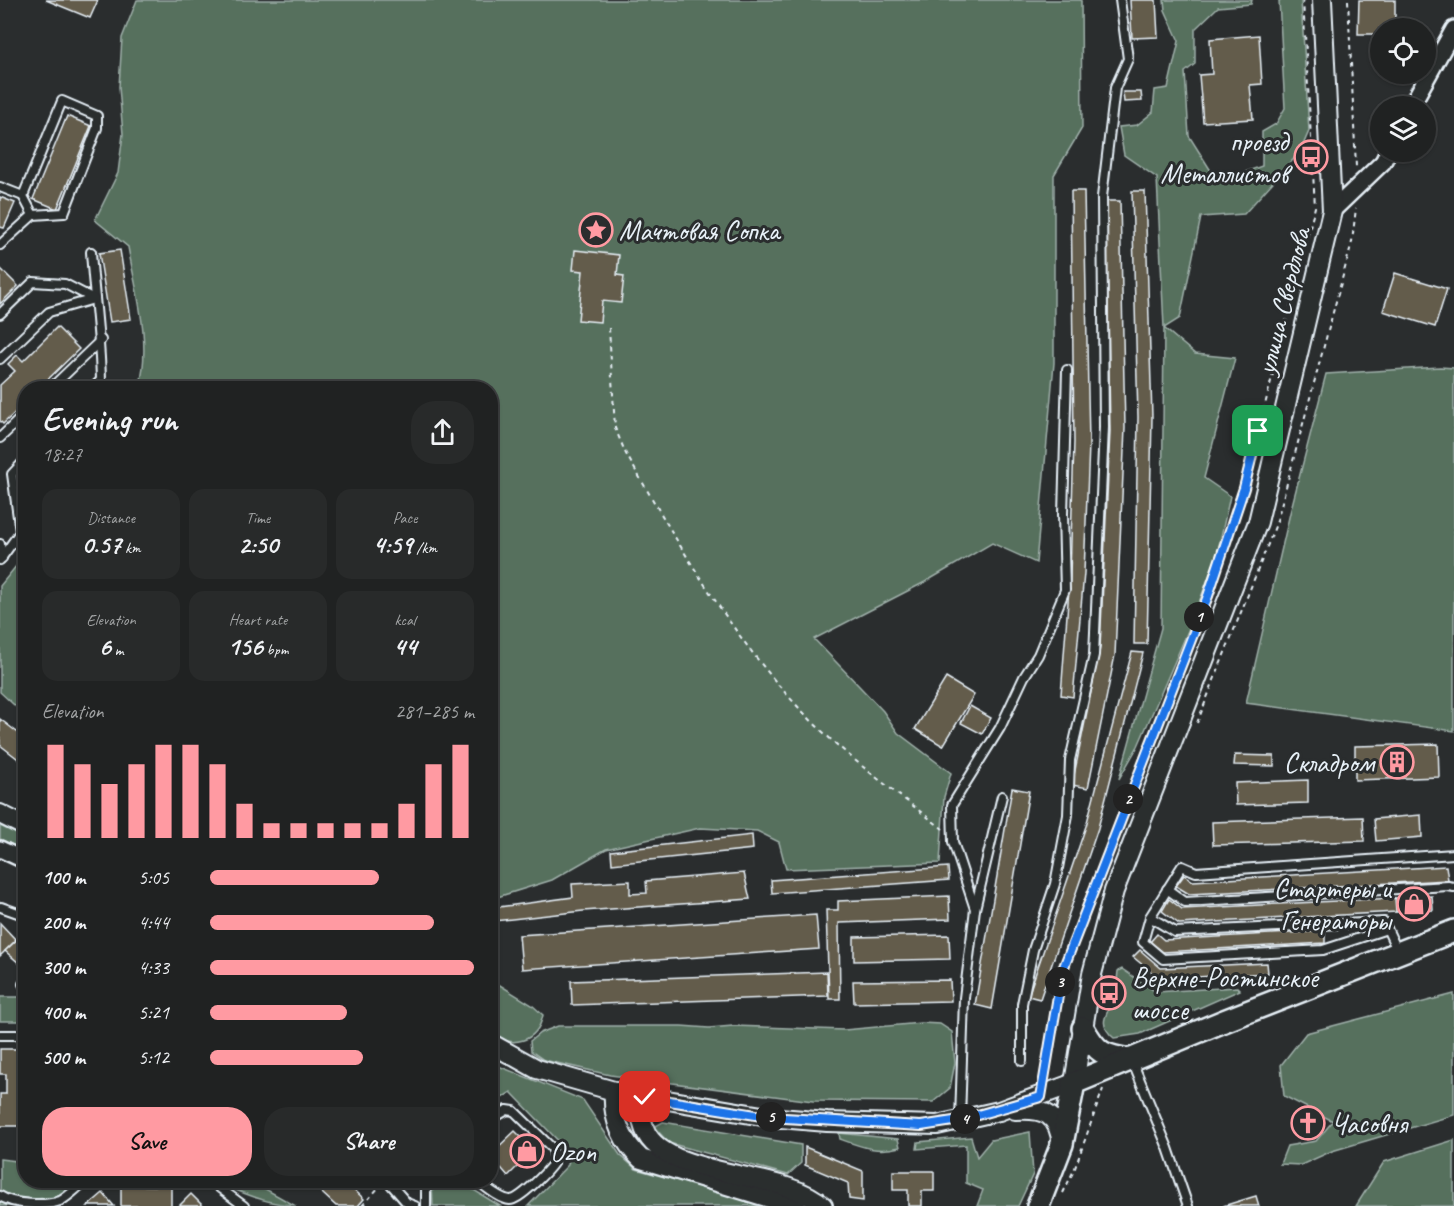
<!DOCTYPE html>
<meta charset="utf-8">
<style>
:root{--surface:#202222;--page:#282a2a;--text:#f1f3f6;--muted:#a2a4a5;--line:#3d3f40;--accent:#ff9aa2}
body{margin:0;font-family:Caveat,sans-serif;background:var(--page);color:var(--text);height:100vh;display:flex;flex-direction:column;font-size:22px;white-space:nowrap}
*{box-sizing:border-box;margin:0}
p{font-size:20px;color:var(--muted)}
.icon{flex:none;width:33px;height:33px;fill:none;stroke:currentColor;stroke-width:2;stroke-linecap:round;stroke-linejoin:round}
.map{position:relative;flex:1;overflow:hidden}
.panel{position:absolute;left:18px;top:381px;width:480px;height:807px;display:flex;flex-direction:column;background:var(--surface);border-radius:24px;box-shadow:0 2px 4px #0004,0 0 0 2px var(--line)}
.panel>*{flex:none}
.fabs{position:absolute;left:1370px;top:18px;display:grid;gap:12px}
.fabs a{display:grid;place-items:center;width:66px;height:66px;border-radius:50%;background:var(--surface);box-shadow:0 2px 4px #0004,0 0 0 2px var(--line);font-size:30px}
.pin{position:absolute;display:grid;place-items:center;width:51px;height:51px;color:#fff;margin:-26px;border-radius:12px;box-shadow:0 3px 9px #0006}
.km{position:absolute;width:30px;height:30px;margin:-15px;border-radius:50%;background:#222;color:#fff;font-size:16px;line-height:30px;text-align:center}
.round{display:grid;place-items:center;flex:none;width:63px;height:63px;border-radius:24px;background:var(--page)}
.headline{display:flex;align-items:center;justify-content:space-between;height:102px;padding:0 24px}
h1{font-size:33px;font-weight:700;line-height:45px}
.metrics{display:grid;grid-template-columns:repeat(3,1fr);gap:9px;height:102px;padding:6px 24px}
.metrics div{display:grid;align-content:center;border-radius:15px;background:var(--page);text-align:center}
.metrics b{font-size:26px;font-weight:700}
.metrics small{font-size:16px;font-weight:400}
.metrics p{font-size:16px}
.chart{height:168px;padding:12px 24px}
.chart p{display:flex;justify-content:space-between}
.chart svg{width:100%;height:108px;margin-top:6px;stroke:var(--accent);stroke-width:6}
.button{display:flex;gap:12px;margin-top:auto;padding:12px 24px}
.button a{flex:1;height:69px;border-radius:24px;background:var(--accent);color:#111;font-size:24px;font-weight:700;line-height:69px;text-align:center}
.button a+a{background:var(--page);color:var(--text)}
ul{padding:0 24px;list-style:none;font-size:20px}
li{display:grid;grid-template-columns:96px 72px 1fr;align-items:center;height:45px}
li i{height:15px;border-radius:8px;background:var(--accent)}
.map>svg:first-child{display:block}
</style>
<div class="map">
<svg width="1454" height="1206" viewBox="0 0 1454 1206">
<rect width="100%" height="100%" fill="#2a2d2e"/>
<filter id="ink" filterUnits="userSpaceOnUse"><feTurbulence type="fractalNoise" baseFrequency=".0167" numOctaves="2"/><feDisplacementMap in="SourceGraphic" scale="12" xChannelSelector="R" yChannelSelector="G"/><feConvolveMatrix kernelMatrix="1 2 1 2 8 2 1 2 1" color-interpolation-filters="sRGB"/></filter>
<g filter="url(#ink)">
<g fill="#566f5d" stroke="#9fb0aa" stroke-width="1.5">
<path d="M137 0H1081L1082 128 1054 175V363L1036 563 992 543 927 581 814 639 883 711 898 733 951 773 944 797 940 863 786 869 779 842 757 831 700 828 606 849 552 880 491 899 490 388H139C152 343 136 292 128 247L95 220 118 173 123 134 119 87 122 38Z"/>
<polygon points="1164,0 1252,0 1251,4 1218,7 1195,29 1195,64 1185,72 1189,136 1218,182 1262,166 1262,132 1276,124 1285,108 1279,0 1301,0 1309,131 1300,152 1244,214 1201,217 1180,318 1164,328 1195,354 1235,358 1204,478 1230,496 1217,555 1191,624 1138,746 1119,779 1161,628 1164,328 1157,178 1124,155 1119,127 1137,125 1153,112 1155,90 1168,88 1179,41 1165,10"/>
<polygon points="1440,367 1454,368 1454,731 1246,703 1290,513 1326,374"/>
<polygon points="25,555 25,715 0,692 0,586"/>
<polygon points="0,826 25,838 25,851 0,839"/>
<path d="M1122 969 1156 992 1237 987 1240 990 1140 1034 1114 1038C1095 1022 1109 1013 1115 996 1117 988 1117 979 1118 971Z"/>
<path d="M490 979 532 1005 543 1015C537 1043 512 1048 491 1034Z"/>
<polygon points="1454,994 1454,1115 1332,1151 1301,1165 1280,1164 1287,1146 1316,1141 1333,1121 1284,1096 1281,1065 1306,1033"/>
<rect x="0" y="997" width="25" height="24"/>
<polygon points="921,1023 940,1024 952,1032 955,1063 950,1088 933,1102 813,1101 610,1075 544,1060 531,1051 530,1041 540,1033 558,1026 681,1026 709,1028 733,1026 844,1030"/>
<polygon points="491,1063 583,1100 620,1155 636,1169 769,1206 528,1206 568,1165 570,1153 511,1092 491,1105"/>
<polygon points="663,1122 801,1145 801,1163 788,1175 669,1143 654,1127"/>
<polygon points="1030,1132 1033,1174 1018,1206 977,1206 983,1190 966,1183 966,1145 917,1149 918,1142 971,1137 977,1157 991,1140"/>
<path d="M839 1133 898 1139 900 1147C877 1153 862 1147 840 1139Z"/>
<polygon points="1454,1140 1454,1206 1356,1206 1384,1162"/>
<polygon points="0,1159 25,1162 26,1180 81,1181 51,1206 0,1206"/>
<path d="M212 1181H251L294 1205C266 1205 238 1190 212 1181Z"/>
<polygon points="432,1181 459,1181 500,1206 433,1206"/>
</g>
<g fill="#645c4c" stroke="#e8f1f8" stroke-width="1.5">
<polygon points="46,0 98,0 90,18"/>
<polygon points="1130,0 1156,0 1158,37 1132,38"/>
<polygon points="1359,0 1395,0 1395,28 1380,28 1380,34 1358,34"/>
<polygon points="1259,35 1262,84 1250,85 1253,119 1203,122 1199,75 1212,74 1210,39"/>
<polygon points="1123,92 1141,92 1142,101 1124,102"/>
<polygon points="67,116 91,126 57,209 33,199"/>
<polygon points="1071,191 1084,191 1089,444 1084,573 1073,697 1061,695 1070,575 1074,442"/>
<polygon points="1132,191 1145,191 1152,417 1147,644 1134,644 1138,417"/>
<polygon points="0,197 15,203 4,228 0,227"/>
<polygon points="1106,201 1120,201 1125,428 1115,655 1088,788 1072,785 1100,648 1110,431"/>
<polygon points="120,250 131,319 110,322 99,253"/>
<polygon points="575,250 619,255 617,275 624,276 621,303 602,301 600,322 578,320 583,271 573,270"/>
<polygon points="0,268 18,286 0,304"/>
<polygon points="1395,273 1447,289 1435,327 1383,311"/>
<polygon points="57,327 79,349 39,388 26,388 26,402 3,424 0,421 0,385 15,371 8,364 17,355 23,361"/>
<polygon points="1132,652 1143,653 1098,828 1040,999 1028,996 1086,826"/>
<polygon points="946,678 974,695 943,746 915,729"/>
<polygon points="970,706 991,718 982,734 961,723"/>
<polygon points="0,719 26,739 26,765 0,745"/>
<polygon points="1438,744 1439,777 1355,780 1355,746"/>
<polygon points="1235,755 1274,756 1274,766 1234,765"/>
<polygon points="1308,780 1308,803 1236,805 1235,783"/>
<polygon points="1012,788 1029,791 992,1009 975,1005"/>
<polygon points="1421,815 1422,837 1376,841 1374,819"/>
<polygon points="1363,817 1364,841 1213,845 1212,822"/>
<polygon points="752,835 753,849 612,864 611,851"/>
<polygon points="1446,866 1448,880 1189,894 1176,886 1184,875 1193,881"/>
<polygon points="948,867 949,880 772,893 771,880"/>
<polygon points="744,873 750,899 583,911 494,921 492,908 573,897 572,884 630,881 630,894 647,893 646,881"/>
<polygon points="949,896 950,919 839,923 840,999 829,999 826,910 838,910 838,901"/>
<polygon points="1432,896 1433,910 1396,912 1395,898"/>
<polygon points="1395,898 1396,912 1179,924 1162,911 1169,899 1182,909"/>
<polygon points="816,915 819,949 522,969 519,935"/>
<polygon points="0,923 16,940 0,956"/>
<polygon points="1325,931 1325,943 1163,952 1150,942 1157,934 1164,940"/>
<polygon points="24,933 26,935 26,969 5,951"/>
<polygon points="949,935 950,959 854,961 854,937"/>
<polygon points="1140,950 1161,968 1267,963 1268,973 1160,979 1133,957"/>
<polygon points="827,972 828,996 572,1005 571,981"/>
<polygon points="950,980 951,1001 854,1003 853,981"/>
<polygon points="0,1049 26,1049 26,1074 17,1074 17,1094 26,1094 26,1126 0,1126 0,1094 6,1094 6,1074 0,1074"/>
<rect x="1302" y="1119" width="12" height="9"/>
<polygon points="515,1131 534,1150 508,1176 490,1155"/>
<polygon points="805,1147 863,1171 863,1201 849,1199 848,1183 805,1165"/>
<polygon points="893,1171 934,1171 934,1191 922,1191 922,1206 908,1206 908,1190 893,1190"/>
<polygon points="308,1180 344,1180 364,1199 358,1206 336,1206"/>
<polygon points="121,1185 171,1186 171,1206 121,1206"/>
<polygon points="103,1193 114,1206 88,1206"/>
<polygon points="191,1194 203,1206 179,1206"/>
<polygon points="1256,1196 1259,1206 1223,1206"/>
</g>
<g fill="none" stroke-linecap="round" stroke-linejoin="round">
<defs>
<g id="service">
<polyline points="0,187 23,196"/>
<polyline points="0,245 33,215 64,213 97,128 97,116 62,101 23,196 33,215"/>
<path d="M91 252C94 295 100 337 101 380L93 388"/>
<polyline points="0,314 33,282 65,284 94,299 49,312 0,359"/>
<polyline points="51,388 101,340"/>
<polyline points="0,438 26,413"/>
<polyline points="0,544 2,558"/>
<polyline points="0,560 20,532 12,474 26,459"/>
<polyline points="1167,889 1185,902 1448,886 1454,887"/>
<polyline points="1,907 26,916"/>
<polyline points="975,909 953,842 952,805 1000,728 1024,677 1038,655 1065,590 1063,514 1067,370"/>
<polyline points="1150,917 1175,932 1384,922 1398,952"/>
<polyline points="1387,929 1323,950 1163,959 1143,942 1150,917 1182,866 1196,872 1454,854"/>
<polyline points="23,984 26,984"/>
<polyline points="0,1035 26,1035"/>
<polyline points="1022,1061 1022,1004 1033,950 1055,884 1068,815 1070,760 1094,655 1104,427 1102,197 1115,88 1128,59 1120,0"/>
<polyline points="1132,1061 1168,1148 1188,1206"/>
<polyline points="960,1120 964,998 975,909 1002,796"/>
<polyline points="209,1180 244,1206"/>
<polyline points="387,1180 407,1203 415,1206"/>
<path d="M476 1180C485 1186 499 1199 510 1200 520 1200 548 1171 554 1162V1152L551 1147 514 1111 507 1110 490 1120"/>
<path d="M0 1196C13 1205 46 1206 60 1201 70 1196 78 1186 87 1180"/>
<polyline points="426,1206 426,1180"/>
</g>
<g id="minor">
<polyline points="1411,106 1454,29"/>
<polyline points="1332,211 1383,162 1388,152"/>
<polyline points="0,849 26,861"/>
</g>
<g id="tertiary">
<polyline points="0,814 26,827"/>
<polyline points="490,1043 537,1069 614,1091 768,1117 827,1122 937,1125 999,1111 1074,1083 1092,974 1114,891 1258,522 1332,211 1322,0"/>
<path d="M614 1091C612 1119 621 1140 641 1159L796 1206"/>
<path d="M645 1097C643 1106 640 1115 643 1124 655 1180 784 1168 823 1206"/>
<path d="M1015 1110C1045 1108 1058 1114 1062 1144"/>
</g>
<g id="secondary">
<path d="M1083 1028C1097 1053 1103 1056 1131 1060"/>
<polyline points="1038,1206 1062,1144 1074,1083 1224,1021 1454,931"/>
</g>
</defs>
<use href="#service" stroke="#e8f1f8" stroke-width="12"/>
<use href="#minor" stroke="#e8f1f8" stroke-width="20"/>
<use href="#tertiary" stroke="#e8f1f8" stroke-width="22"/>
<use href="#secondary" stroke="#e8f1f8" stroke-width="26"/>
<g stroke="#e8f1f8" stroke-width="2" stroke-dasharray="4.5 4.5" stroke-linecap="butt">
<polyline points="1348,0 1356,167"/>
<path d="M609 328 615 428 626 454C685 555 747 665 836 744 870 774 907 801 943 829"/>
<polyline points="1197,723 1276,524 1352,242 1356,208"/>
<polyline points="1044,1076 1062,972 1208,596 1244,488 1315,207 1303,0"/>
<polyline points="1063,1193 1075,1168 1103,1089"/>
<polyline points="362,1206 380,1186"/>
</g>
<use href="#service" stroke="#2a2d2e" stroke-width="8"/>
<use href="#minor" stroke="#2a2d2e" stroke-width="15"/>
<use href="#tertiary" stroke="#2a2d2e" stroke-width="18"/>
<use href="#secondary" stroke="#2a2d2e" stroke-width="21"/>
</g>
</g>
<g fill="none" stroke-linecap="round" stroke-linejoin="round" filter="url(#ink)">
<defs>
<polyline id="route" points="645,1097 768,1117 921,1126 960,1120 1041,1097 1062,972 1208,596 1244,488 1258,431"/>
</defs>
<use href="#route" stroke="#fff" stroke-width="12"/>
<use href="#route" stroke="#1a73e8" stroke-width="8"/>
</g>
<defs>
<symbol id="bus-ring" viewBox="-11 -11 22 22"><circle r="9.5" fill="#2a2d2e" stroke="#ff9aa2" stroke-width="1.5"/><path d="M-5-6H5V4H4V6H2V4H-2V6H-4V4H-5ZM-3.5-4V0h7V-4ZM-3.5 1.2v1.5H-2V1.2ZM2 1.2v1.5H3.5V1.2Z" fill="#ff9aa2"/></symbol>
<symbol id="sight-ring" viewBox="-11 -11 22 22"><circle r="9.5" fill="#2a2d2e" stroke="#ff9aa2" stroke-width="1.5"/><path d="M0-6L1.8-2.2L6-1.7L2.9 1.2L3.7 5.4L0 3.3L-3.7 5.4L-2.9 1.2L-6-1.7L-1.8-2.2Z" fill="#ff9aa2"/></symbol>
<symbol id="building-ring" viewBox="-11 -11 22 22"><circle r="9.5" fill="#2a2d2e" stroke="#ff9aa2" stroke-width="1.5"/><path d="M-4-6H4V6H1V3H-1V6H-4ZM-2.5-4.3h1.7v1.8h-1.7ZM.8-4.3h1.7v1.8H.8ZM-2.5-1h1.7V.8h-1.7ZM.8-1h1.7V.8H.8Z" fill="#ff9aa2"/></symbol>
<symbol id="shop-ring" viewBox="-11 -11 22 22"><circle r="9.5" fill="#2a2d2e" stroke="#ff9aa2" stroke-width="1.5"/><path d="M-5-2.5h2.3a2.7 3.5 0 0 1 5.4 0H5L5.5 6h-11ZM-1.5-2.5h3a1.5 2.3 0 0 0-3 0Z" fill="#ff9aa2"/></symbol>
<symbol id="church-ring" viewBox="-11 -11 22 22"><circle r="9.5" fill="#2a2d2e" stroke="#ff9aa2" stroke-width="1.5"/><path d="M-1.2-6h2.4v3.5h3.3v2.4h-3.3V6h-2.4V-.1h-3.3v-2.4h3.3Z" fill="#ff9aa2"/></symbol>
</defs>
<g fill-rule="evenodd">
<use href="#bus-ring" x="1292" y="138" width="38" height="38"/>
<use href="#sight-ring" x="577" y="211" width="38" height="38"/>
<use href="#building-ring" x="1378" y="743" width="38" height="38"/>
<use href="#shop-ring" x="1395" y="885" width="38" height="38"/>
<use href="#bus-ring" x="1090" y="974" width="38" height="38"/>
<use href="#church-ring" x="1289" y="1104" width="38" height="38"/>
<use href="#shop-ring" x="508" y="1132" width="38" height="38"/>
</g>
<g text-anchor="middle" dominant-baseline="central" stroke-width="6" stroke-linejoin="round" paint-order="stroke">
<g font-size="28" fill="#e8f1f8" stroke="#2a2d2e" text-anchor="start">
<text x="1288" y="141" text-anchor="end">проезд<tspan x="1288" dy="32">Металлистов</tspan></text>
<text x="619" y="230">Мачтовая Сопка</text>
<text x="1374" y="762" text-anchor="end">Складром</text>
<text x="1391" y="888" text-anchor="end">Стартеры и<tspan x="1391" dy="32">Генераторы</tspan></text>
<text x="1132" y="977">Верхне-Ростинское<tspan x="1132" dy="32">шоссе</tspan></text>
<text x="1331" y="1123">Часовня</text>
<text x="550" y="1151">Ozon</text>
</g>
<g font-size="28" fill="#e8f1f8" stroke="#2a2d2e">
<text transform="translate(1283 301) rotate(-76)">улица Свердлова</text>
</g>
</g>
</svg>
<div class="fabs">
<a><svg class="icon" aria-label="locate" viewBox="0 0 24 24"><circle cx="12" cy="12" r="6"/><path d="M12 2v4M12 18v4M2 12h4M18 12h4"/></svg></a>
<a><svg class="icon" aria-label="layers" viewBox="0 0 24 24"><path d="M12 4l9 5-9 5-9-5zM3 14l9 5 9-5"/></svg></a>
</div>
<div class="pin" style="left:1258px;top:431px;background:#1e9e55"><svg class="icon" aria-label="arrive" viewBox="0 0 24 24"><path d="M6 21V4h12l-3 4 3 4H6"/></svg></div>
<div class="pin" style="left:645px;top:1097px;background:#d93025"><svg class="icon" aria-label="check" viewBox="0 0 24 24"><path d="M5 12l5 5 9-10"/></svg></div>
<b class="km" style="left:1199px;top:617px">1</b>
<b class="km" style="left:1128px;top:799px">2</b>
<b class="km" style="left:1060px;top:982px">3</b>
<b class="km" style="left:965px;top:1119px">4</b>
<b class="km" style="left:771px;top:1117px">5</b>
<section class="panel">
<div class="headline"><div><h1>Evening run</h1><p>18:27</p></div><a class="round"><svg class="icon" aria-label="share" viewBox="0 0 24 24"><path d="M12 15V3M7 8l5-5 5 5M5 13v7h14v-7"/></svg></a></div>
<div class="metrics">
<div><p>Distance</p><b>0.57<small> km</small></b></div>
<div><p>Time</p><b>2:50</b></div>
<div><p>Pace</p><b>4:59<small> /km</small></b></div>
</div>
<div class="metrics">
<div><p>Elevation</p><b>6<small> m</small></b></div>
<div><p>Heart rate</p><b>156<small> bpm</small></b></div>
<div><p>kcal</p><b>44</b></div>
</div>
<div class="chart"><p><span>Elevation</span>281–285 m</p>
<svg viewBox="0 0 160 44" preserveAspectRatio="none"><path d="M5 44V6M15 44V14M25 44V22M35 44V14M45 44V6M55 44V6M65 44V14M75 44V30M85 44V38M95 44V38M105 44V38M115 44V38M125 44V38M135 44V30M145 44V14M155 44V6"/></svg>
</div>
<ul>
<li><b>100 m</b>5:05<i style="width:64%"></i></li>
<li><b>200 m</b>4:44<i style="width:85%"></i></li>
<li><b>300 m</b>4:33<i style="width:100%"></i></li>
<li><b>400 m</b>5:21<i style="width:52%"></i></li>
<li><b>500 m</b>5:12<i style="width:58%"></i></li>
</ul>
<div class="button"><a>Save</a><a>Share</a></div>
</section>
</div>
